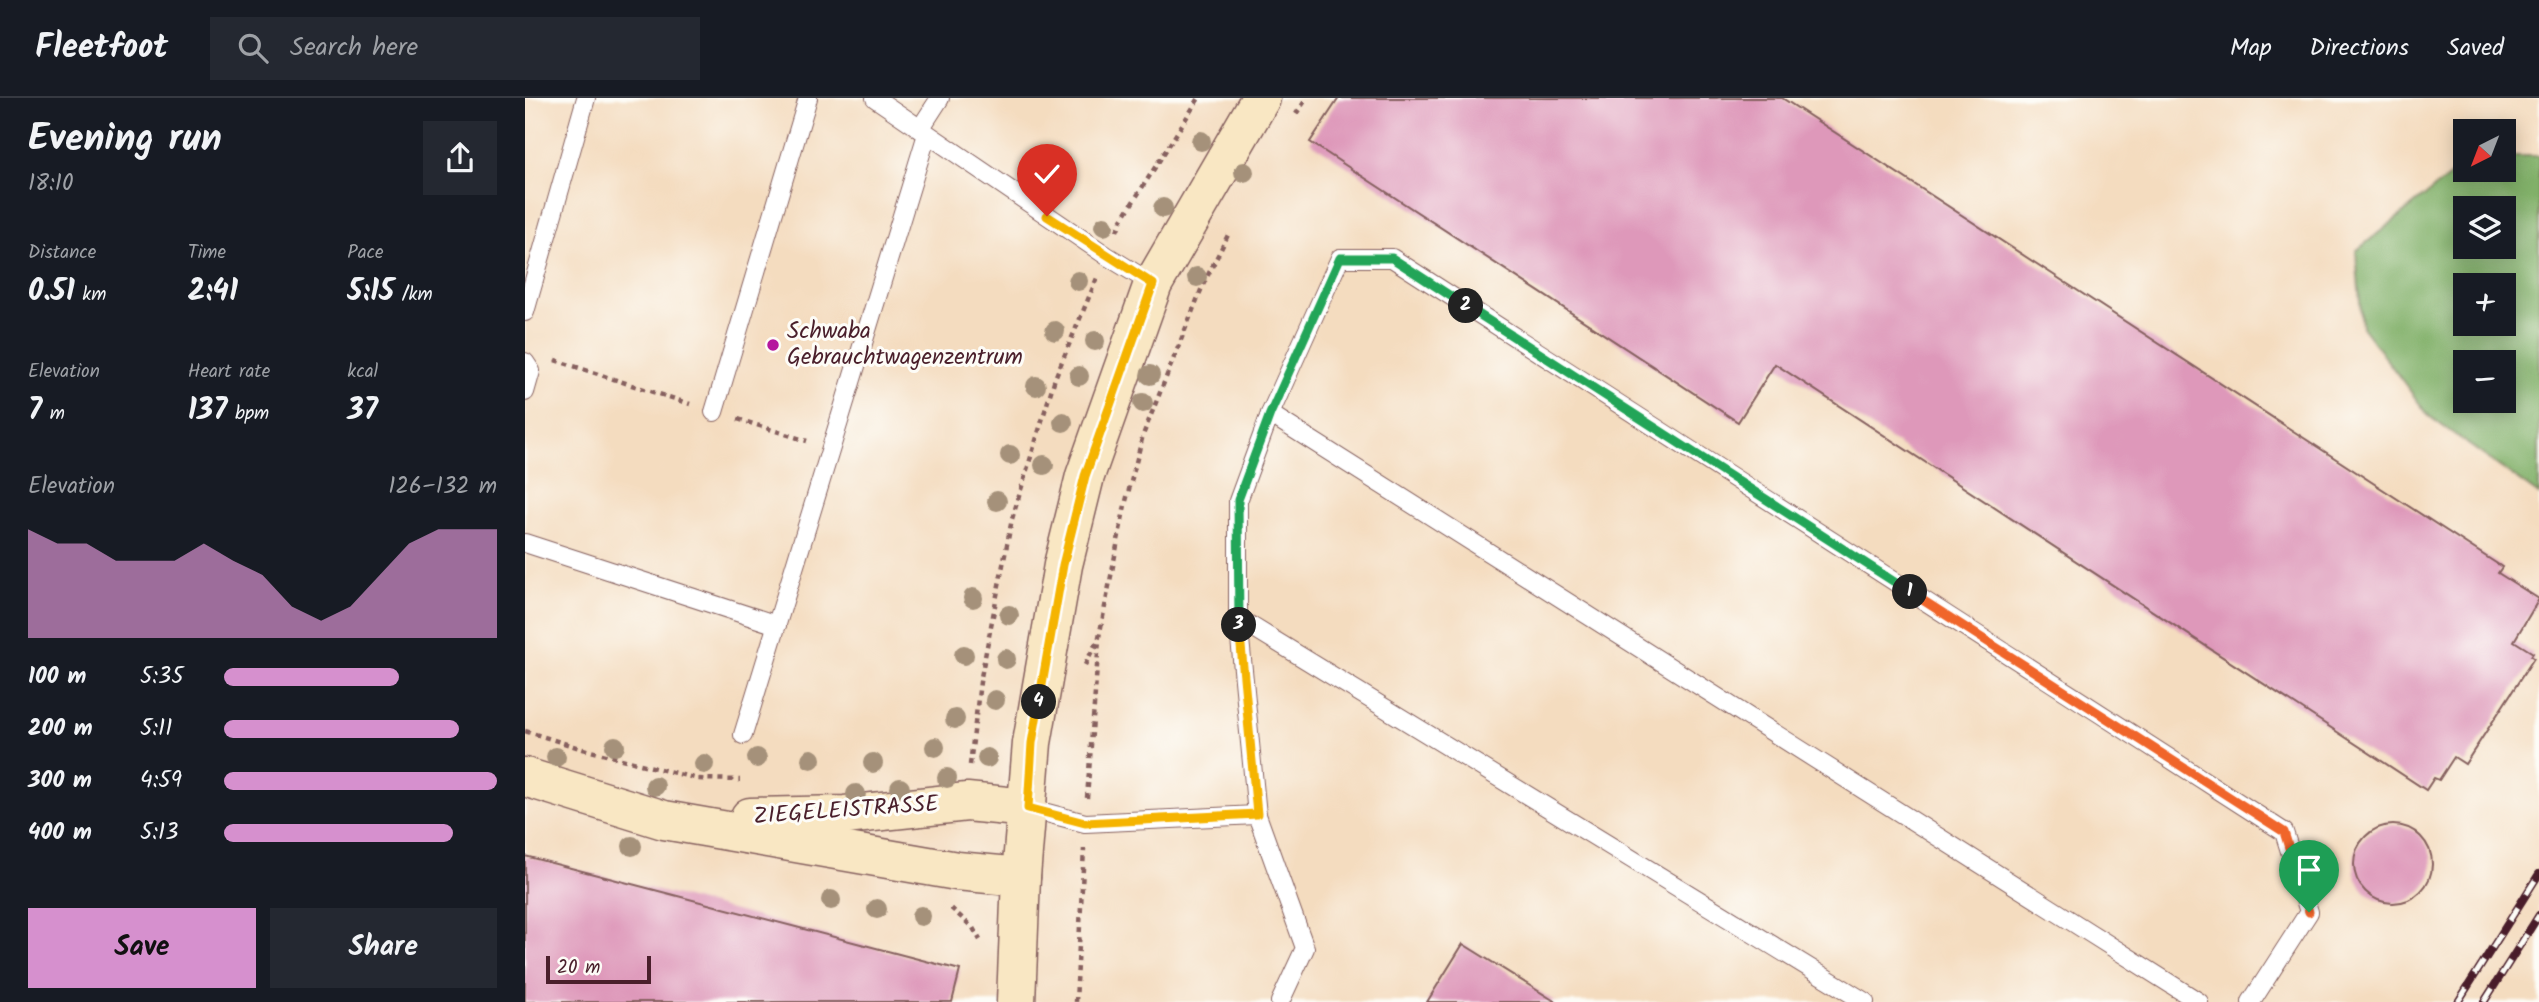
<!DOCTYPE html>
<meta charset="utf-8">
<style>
:root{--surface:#171b24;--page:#242831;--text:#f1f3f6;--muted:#9ea1a6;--line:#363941;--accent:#d690ce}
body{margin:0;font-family:Kalam,sans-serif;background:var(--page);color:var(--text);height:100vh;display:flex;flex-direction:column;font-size:26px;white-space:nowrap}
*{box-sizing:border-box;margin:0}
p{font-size:23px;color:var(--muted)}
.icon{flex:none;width:38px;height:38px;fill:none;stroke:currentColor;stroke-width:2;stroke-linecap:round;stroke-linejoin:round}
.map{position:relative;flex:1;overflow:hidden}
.sheet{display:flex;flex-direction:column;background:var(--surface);width:525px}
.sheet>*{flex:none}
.needle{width:46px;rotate:222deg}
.tools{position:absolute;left:1928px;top:21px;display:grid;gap:14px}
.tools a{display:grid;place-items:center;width:63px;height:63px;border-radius:0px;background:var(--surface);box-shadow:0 4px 18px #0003;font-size:35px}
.scale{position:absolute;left:21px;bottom:18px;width:105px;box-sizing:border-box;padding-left:7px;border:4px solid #4a1f2b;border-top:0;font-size:19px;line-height:24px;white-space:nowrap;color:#4a1f2b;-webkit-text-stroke:5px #fdfcf7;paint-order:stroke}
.pin{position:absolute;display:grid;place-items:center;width:60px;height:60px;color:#fff;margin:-72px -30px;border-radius:50% 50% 50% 0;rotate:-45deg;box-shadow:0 0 7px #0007}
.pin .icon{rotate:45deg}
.km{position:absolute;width:35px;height:35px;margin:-18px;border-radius:50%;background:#222;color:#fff;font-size:19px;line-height:35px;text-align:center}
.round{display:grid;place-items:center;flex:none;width:74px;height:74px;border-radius:0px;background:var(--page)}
.head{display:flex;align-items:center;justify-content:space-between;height:119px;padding:0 28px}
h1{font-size:38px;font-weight:700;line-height:52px}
.metrics{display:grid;grid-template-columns:repeat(3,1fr);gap:10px;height:119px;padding:7px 28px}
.metrics div{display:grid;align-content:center}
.metrics b{font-size:30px;font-weight:700}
.metrics small{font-size:19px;font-weight:400}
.metrics p{font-size:19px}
.chart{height:196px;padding:14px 28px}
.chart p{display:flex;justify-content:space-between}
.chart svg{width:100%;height:126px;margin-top:7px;fill:var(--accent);opacity:.7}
.cta{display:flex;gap:14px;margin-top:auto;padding:14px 28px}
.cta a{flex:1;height:80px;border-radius:0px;background:var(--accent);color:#111;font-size:28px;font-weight:700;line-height:80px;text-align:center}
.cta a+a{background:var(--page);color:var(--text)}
ul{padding:0 28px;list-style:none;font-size:23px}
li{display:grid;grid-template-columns:112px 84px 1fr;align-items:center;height:52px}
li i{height:18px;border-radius:9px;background:var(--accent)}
header{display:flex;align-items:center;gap:42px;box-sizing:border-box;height:98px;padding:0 35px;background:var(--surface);border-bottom:2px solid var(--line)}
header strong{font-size:33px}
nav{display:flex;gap:38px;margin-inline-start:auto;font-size:24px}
.search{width:490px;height:63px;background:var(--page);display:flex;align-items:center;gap:18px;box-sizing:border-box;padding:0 24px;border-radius:0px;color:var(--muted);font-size:26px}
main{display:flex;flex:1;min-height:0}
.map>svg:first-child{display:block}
</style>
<header>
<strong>Fleetfoot</strong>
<div class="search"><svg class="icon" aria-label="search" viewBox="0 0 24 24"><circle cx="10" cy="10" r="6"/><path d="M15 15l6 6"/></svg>Search here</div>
<nav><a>Map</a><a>Directions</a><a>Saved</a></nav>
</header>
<main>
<section class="sheet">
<div class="head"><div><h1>Evening run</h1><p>18:10</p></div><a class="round"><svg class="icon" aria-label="share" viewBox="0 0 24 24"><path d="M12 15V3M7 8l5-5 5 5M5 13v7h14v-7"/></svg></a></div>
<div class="metrics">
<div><p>Distance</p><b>0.51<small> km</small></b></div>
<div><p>Time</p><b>2:41</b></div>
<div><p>Pace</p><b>5:15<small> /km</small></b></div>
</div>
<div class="metrics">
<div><p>Elevation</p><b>7<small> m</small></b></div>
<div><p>Heart rate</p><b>137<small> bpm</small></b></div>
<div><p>kcal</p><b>37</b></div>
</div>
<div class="chart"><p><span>Elevation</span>126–132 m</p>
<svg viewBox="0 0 160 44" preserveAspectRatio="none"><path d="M0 44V6L10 11L20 11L30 17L40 17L50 17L60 11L70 17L80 22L90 33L100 38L110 33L120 22L130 11L140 6L150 6L160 6V44z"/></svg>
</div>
<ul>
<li><b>100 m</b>5:35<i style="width:64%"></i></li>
<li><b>200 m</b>5:11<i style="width:86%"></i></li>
<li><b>300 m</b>4:59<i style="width:100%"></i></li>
<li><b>400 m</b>5:13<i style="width:84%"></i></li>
</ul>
<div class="cta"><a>Save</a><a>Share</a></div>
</section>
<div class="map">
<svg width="2014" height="904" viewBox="0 0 2014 904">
<rect width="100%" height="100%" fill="#fdfcf7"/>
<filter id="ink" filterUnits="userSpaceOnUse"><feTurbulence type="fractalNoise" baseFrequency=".0143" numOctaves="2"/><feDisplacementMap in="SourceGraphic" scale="14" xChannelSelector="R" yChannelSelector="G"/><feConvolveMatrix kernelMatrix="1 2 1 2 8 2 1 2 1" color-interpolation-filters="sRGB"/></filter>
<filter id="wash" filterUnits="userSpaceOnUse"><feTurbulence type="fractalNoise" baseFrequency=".00686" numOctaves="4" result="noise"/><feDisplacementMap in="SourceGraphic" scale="28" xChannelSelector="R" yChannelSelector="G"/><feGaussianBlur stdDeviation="1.57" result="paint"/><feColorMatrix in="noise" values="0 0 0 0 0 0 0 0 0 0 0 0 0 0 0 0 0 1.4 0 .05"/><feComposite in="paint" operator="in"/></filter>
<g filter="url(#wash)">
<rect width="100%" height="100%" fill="#f4dcbf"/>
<path fill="#81b069" stroke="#66684a" stroke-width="2" fill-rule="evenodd" d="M1979 58H2014V397L1904 318 1837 229 1831 153 1941 65V72H1979ZM1941 110H1979V149H1941ZM1941 187H1979V226H1941ZM1941 264H1979V303H1941Z"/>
<g id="blocks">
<g fill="#de98ba">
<polygon points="814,0 1257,0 1977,469 1973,475 2014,501 1989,543 2008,555 2006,558 2009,560 1940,666 1929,659 1914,682 1909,680 1901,692 1250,266 1213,324 785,44"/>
<circle cx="1868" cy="766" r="39"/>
<polygon points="0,758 435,872 427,904 0,904"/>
<polygon points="938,846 1031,904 902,904"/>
</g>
</g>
</g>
<g filter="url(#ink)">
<use href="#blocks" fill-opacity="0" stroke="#86615f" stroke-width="2"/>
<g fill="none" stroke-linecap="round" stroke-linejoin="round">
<defs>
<g id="lane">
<polyline points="350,0 582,158 628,186"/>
<polyline points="395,31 415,0"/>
<polyline points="0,214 61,0"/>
<polyline points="0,264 6,273 0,294"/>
<polyline points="189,314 283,0"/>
<polyline points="745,316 815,160 867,160 1759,734 1784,814 1726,904"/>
<polyline points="0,445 252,527"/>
<polyline points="713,520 713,403 745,316 1674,904"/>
<polyline points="218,637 402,36"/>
<polyline points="503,710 560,725 732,717"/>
<polyline points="755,904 780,850 732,717 713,520 1340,904"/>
</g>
<g id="secondary">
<polyline points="0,679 139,722 432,773 496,779"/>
<polyline points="225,719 320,717 442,704 503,710"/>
<polyline points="491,904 496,779 507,645 538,467 560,378 628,186 736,0"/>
</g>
</defs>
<use href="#lane" stroke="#86615f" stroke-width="20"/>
<use href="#secondary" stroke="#86615f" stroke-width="41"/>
<g stroke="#86615f" stroke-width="4.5" stroke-dasharray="5 5" stroke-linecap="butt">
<polyline points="771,16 782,0"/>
<polyline points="592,133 596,123 674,0"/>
<polyline points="30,262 165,306"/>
<polyline points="213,321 282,343"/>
<polyline points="560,567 574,539 600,407 618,337 678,187 705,133"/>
<polyline points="0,633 58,651 173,681 215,682"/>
<polyline points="445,667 455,584 487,421 530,280 572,180"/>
<polyline points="562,700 574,542"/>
<polyline points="426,810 448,830 455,842"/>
<polyline points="551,904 559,751"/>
</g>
<use href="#lane" stroke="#fff" stroke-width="18"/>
<use href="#secondary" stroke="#f9e7c3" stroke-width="38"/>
<defs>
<g id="rail">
<polyline points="1933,904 2014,776"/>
<polyline points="1959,904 2014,817"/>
</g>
</defs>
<use href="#rail" stroke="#4a1f2b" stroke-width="8"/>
<use href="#rail" stroke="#fdfcf7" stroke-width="5" stroke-dasharray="16" stroke-linecap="butt"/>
</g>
<g fill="#a5917a">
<circle cx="676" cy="43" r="10"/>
<circle cx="719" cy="74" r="10"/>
<circle cx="638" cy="110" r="10"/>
<circle cx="579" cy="128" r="10"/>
<circle cx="672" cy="179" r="10"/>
<circle cx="553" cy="183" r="10"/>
<circle cx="530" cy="233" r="10"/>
<circle cx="570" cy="243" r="10"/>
<circle cx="625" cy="277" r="10"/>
<circle cx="554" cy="278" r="10"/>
<circle cx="511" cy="288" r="10"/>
<circle cx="618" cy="305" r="10"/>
<circle cx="538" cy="324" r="10"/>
<circle cx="485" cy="357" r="10"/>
<circle cx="519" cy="367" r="10"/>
<circle cx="472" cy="403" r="10"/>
<circle cx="448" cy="500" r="10"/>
<circle cx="484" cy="517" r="10"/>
<circle cx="439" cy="557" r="10"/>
<circle cx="481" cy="561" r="10"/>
<circle cx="470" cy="602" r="10"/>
<circle cx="430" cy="621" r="10"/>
<circle cx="90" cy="648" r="10"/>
<circle cx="410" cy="649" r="10"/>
<circle cx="31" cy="659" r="10"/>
<circle cx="232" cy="660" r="10"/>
<circle cx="462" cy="660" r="10"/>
<circle cx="286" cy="661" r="10"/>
<circle cx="348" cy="665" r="10"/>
<circle cx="179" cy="666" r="10"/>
<circle cx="422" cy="680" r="10"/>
<circle cx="130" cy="688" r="10"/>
<circle cx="375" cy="690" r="10"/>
<circle cx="331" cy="696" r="10"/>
<circle cx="107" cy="748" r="10"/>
<circle cx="306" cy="802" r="10"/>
<circle cx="352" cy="811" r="10"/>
<circle cx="396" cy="818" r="10"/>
</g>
</g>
<g fill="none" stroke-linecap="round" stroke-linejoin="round" filter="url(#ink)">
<defs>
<polyline id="split-1" points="1385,494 1759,734 1784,814"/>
<polyline id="split-2" points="941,208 1385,494"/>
<polyline id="split-3" points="714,527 713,402 745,316 815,160 867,160 941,208"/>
<polyline id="split-4" points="514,604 507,645 503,710 560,725 732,716 714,527"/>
<polyline id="split-5" points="514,604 538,467 560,378 628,186 522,118"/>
</defs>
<use href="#split-1" stroke="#fff" stroke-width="14"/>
<use href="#split-2" stroke="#fff" stroke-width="14"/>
<use href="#split-3" stroke="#fff" stroke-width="14"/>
<use href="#split-4" stroke="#fff" stroke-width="14"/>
<use href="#split-5" stroke="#fff" stroke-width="14"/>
<use href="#split-1" stroke="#f0652b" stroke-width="9"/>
<use href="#split-2" stroke="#22a559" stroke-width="9"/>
<use href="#split-3" stroke="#22a559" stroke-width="9"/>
<use href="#split-4" stroke="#f5b400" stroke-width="9"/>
<use href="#split-5" stroke="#f5b400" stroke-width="9"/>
</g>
<circle fill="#b5179e" stroke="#fdfcf7" stroke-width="2.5" cx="248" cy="247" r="7"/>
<g text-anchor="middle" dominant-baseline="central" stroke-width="6" stroke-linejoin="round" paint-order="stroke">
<g font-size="23" fill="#4a1f2b" stroke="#fdfcf7" text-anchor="start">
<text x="262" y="234">Schwaba<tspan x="262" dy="26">Gebrauchtwagenzentrum</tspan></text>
</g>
<g font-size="23" fill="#4a1f2b" stroke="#fdfcf7">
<text transform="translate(321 713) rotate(-4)">ZIEGELEISTRASSE</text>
</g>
</g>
</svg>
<div class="tools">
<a><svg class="needle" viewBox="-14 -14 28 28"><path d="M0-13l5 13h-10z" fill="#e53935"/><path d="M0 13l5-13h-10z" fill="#9ea1a6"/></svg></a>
<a><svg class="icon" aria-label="layers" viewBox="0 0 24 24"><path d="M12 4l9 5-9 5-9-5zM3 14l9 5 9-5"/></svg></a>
<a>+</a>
<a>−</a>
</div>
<div class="scale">20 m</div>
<div class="pin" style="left:1784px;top:814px;background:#1e9e55"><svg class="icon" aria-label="arrive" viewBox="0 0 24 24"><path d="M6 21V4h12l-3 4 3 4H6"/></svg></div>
<div class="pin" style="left:522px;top:118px;background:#d93025"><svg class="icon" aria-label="check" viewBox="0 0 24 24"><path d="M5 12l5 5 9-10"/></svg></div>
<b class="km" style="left:1385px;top:494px">1</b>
<b class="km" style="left:941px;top:208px">2</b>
<b class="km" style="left:714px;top:527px">3</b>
<b class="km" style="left:514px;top:604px">4</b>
</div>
</main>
